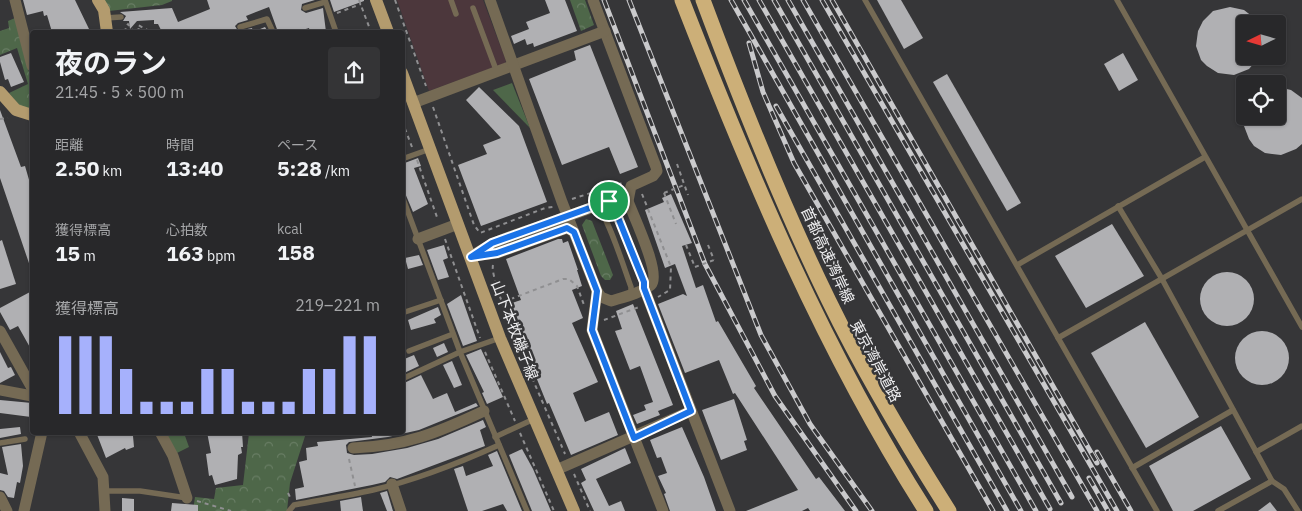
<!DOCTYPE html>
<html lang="ja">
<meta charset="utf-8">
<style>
:root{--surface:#28282a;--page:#343436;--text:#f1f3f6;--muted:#a5a6a8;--line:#444447;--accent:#a6b1fc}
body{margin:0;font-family:"IBM Plex Sans","Noto Sans JP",sans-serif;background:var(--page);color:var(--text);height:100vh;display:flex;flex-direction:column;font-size:19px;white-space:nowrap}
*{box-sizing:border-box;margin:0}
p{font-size:16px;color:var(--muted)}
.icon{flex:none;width:28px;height:28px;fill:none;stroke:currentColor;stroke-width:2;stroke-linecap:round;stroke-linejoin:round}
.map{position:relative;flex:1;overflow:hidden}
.drawer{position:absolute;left:30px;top:30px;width:375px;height:405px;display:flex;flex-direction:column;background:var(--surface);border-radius:5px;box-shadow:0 1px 4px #0004,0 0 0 1px var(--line)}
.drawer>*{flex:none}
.needle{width:32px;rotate:265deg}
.buttons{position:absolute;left:1236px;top:15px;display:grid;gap:10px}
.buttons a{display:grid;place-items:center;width:50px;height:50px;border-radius:5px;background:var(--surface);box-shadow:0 1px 4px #0004,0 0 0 1px var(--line);font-size:25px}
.pin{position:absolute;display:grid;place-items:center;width:42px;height:42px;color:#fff;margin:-21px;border:2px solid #fff;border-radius:50%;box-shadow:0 1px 5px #0007}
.round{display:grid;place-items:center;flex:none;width:52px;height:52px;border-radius:5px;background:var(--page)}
.head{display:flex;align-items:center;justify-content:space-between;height:85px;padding:0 25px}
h1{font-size:28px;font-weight:700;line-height:38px}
.stats{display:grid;grid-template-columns:repeat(3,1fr);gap:8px;height:85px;padding:5px 25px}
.stats div{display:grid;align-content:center}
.stats b{font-size:21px;font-weight:700}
.stats small{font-size:14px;font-weight:400}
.stats p{font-size:14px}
.chart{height:140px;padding:10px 25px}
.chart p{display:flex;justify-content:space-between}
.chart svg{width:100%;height:90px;margin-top:5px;stroke:var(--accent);stroke-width:6}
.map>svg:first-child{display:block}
</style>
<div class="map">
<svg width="1302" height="511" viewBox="0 0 1302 511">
<defs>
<pattern id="forest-crowns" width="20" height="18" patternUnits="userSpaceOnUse" patternTransform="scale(1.25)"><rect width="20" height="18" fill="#4e6749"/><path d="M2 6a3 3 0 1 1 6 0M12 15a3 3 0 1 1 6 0" fill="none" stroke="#687d64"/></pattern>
</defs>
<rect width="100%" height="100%" fill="#363638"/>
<polygon fill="#4c373c" points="397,0 483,0 506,61 505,63 429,91"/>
<g fill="#4e6749">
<polygon points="512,83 530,128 493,90"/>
<polygon points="163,433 184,433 189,447 175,454"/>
</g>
<g fill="url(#forest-crowns)">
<polygon points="104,0 172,0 172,1 162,5 109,11"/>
<polygon points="570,0 585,0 594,25 581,31"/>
<polygon points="15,18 32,84 32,109 20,106 9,93 28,84 17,48 0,55 0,31 9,28 8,21"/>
<polygon points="586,219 592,221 613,275 610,280 605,280 601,276 582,225"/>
<polygon points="249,433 306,433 290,483 287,511 193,511 195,497 214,499 216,488 243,485"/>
</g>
<g fill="#b0b0b3">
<polygon points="23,0 75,0 89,29 87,32 52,32 47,15 44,16 43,11 27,15"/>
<polygon points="207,0 315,0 302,4 301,10 306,13 323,8 326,32 310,32 309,28 296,32 278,32 269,7 246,16 248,20 238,23 235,26 238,31 252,28 253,32 265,27 268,32 162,32 158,24 154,24 154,20 137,21 130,29 129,21 123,21 126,16 120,12 172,8 178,22 210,9"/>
<polygon points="330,0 364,0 364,1 334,12"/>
<polygon points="545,0 565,0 577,31 534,47 533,43 527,45 525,39 514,44 511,36 529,29 526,22 550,13"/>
<polygon points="877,0 901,0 923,38 904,49"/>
<polygon points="1230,7 1244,10 1262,24 1245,24 1245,56 1260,56 1249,69 1234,75 1218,73 1207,66 1201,60 1196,46 1198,31 1203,21 1213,11"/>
<polygon points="590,45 638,167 620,174 609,147 562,165 529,79 576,60 574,51"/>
<polygon points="11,53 24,82 11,87 8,79 5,80 0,62 0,57"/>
<polygon points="1123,53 1138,80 1119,91 1104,64"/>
<polygon points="947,74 1021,203 1007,211 933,82"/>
<polygon points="479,87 519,126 547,202 481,226 458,165 487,154 483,145 501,138 466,100"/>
<polygon points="1278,87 1291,90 1302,98 1302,144 1296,149 1281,155 1265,153 1254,146 1249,139 1244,126 1244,116 1278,116"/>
<polygon points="0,110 21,167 25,166 32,190 32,272 0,178"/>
<polygon points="418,158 421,166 414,168 428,204 413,212 402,186 402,164"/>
<polygon points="671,194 692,243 682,246 696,288 703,285 716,322 718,321 756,386 754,388 816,479 819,477 845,511 810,511 808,508 802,511 746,511 798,490 735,393 733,394 719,360 685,373 658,304 683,294 687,296 675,264 665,268 645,210 664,202 662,198"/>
<polygon points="1112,224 1144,276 1086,308 1055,256"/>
<polygon points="558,239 562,239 563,243 568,241 578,270 577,270 582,286 572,290 583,318 572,323 598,382 573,393 585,422 609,412 618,435 571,455 549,403 547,404 509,310 512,303 521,300 506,259"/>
<polygon points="2,240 16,284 0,289 0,241"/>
<polygon points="444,245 448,258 443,260 449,277 438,280 427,250"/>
<polygon points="419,255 423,265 408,269 405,258"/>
<circle cx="1227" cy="299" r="27"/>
<polygon points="30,292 32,297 32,351 18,326 10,330 0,312 0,308"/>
<polygon points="461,295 477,341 463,346 447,304"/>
<polygon points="633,304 673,405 658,411 660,415 637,424 633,415 646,410 644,405 653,402 640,366 630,370 615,331 622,329 616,311"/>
<polygon points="438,307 441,315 434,319 436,323 411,330 408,320"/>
<polygon points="1145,322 1199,417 1146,448 1091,353"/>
<circle cx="1262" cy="358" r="27"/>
<polygon points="444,343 448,352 437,357 433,348"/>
<polygon points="481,349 503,397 487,404 482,393 484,392 466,355"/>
<polygon points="0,352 8,368 11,367 15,375 0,383"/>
<polygon points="414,355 419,366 402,374 402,360"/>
<polygon points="452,361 462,385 454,388 443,365"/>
<polygon points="421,375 433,399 447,393 455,412 476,403 478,406 419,430 388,437 349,442 346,445 347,453 354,455 372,454 407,448 438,439 483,420 486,427 480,430 485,446 397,479 390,477 385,482 372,485 296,500 295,489 304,487 299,462 307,460 306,448 318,446 317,442 372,437 371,432 402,432 402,384"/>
<polygon points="734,399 747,440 744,441 747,450 721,460 702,410"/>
<polygon points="0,400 32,403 31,417 0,413"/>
<polygon points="1221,426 1251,479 1193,511 1173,511 1149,466"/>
<polygon points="20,427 21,434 0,438 0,429"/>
<polygon points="682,427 704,477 716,511 670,511 664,494 666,493 658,476 667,473 661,457 657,458 650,440"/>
<polygon points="96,432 130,432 133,436 134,447 126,450 125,448 106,458"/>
<polygon points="207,432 242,432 243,447 241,447 242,453 238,455 237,479 215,485 212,475 209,476 206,454 211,453"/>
<polygon points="21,444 23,466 20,483 17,482 14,498 8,497 4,491 0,490 0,473 8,475 2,447"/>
<polygon points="625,448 631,463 596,479 609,506 621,501 625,511 594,511 581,483 586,480 581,469"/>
<polygon points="522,449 533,469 551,511 532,511 509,455"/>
<polygon points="497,451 522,511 507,511 503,504 482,511 468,511 454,469 463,466 466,476 493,466 488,455"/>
<polygon points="387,491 393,511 387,511 380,493"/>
<polygon points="361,497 363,511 341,511 340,501"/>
<polygon points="122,498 134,499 134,511 122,511"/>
<polygon points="1270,502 1277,511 1258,511"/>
<polygon points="172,503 198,505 198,511 171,511"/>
</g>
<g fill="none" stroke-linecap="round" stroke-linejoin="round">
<g stroke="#8f8f91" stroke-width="2" stroke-dasharray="4 4" stroke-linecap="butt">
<polyline points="359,0 371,32"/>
<polyline points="395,0 426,86"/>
<polyline points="337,13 361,4"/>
<polyline points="127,32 125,28 128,24 134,32"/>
<polyline points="139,32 138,25 151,32"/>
<polyline points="433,107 474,225 480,233 545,208 553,207"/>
<polyline points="0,119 8,118"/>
<polyline points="402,121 412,147"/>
<polyline points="417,160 438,220"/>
<polyline points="677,164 688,195"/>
<polyline points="664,193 676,224"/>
<polyline points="642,194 671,267 670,290 658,297"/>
<polyline points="572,199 622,183"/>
<polyline points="445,239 480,338"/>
<polyline points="686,245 695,267"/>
<polyline points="708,245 714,260"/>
<path d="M493 265C488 283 554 427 565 454"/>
<polyline points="503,302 563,279 569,279 577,286 584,305"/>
<polyline points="604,320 639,307"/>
<polyline points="485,352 515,421"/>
<polyline points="520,433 554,511"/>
<polyline points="349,459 355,486"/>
<polyline points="574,474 590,511"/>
<polyline points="288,493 291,499"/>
<polyline points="197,501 231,511"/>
</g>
<g stroke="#756a54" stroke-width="5.5">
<polyline points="325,0 336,32"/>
<polyline points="451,0 456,14"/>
<polyline points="865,0 1157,511"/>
<polyline points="1117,0 1302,327"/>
<polyline points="305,8 325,2"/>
<polyline points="473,8 495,67"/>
<polyline points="105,18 121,17"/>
<polyline points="240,27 267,19 273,32"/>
<polyline points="402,159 430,149"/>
<polyline points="402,196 460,352 527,511"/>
<polyline points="609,201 613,205 645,288"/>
<path d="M597 206C608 216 625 271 631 287V294"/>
<polyline points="1118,206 1162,279 1272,481 1284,489 1298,511"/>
<polyline points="1017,265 1205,157"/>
<polyline points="402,313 441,300"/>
<polyline points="1058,338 1302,199"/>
<polyline points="409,351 453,334"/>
<polyline points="402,379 460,352 500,338"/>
<polyline points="495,437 534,419"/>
<polyline points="0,443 25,439"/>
<polyline points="1256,452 1302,426"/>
<polyline points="1132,468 1233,410"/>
<polyline points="105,491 140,491 187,498"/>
<path d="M289 511 294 505C320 500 346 496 373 490 416 480 459 463 499 445"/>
<polyline points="1218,511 1272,481"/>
</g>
<g stroke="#756a54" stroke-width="11">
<polyline points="15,0 32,66"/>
<polyline points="593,0 656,167 657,171 653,176 631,186 628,201"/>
<polyline points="413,103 605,31"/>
<polyline points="418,239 458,224"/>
<polyline points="472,256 497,253 567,228 574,232"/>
<path d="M471 257C491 242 514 235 538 227 566 217 594 207 621 197L628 201C633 215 662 275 651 285 641 293 624 297 611 301L601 297 597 291 562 202 490 0"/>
<polyline points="644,288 730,511"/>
<polyline points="597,291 592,330 663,511"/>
<polyline points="0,331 32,388"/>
<polyline points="0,390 32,396"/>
<polyline points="79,432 103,477 105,511"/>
<polyline points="160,432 173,456 187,498"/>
<path d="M353 448C406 446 437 433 484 411"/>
<polyline points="556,470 691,411"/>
<polyline points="392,484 401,511"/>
<polyline points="0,497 7,511"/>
<polyline points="24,511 42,432"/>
</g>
<g stroke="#b39b6e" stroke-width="12">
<polyline points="98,0 104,10 107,32"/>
<polyline points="376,0 388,32"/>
<polyline points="402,73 500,338 574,511"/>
<polyline points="0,92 16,110 32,115"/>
</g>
<g stroke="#ccaf78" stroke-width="15">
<path d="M682 0C751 177 824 351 926 511"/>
<path d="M703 0C741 102 781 203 829 301 864 373 906 443 949 511"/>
</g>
<defs>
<g id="rail">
<polyline points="604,0 705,264 775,396 856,511"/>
<polyline points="629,0 761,335 810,424 872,511"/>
<polyline points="731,0 1021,511"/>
<polyline points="744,0 1036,511"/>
<polyline points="759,0 1050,509"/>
<polyline points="774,0 1061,503"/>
<polyline points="788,0 1072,497"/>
<polyline points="803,0 1097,511"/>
<polyline points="822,0 1117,511"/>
<polyline points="832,0 1097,463"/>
<polyline points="749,43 763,92 794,163 993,511"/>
<polyline points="776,106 1007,511"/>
<polyline points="1097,452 1131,511"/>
<polyline points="1089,478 1108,511"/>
</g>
</defs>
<use href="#rail" stroke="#cacacc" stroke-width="5"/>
<use href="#rail" stroke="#363638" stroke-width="3" stroke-dasharray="9" stroke-linecap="butt"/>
<g stroke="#8f8f91" stroke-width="2" stroke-dasharray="4 4" stroke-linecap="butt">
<polyline points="664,193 684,185"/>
<polyline points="695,267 714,260"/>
</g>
</g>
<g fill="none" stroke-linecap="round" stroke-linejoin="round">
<defs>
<polygon id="route" points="609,201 613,205 644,282 644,288 691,411 634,438 592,330 597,291 574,232 567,228 497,253 471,257 492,243"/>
</defs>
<use href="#route" stroke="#fff" stroke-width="10"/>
<use href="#route" stroke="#1a73e8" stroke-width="6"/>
</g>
<g text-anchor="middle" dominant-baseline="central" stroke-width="5" stroke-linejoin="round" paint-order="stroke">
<g font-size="15" fill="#efeff1" stroke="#363638">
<text transform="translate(828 255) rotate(65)">首都高速湾岸線</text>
<text transform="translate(515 330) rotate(69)">山下本牧磯子線</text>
<text transform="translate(876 361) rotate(62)">東京湾岸道路</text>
</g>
</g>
</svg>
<div class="buttons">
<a><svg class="needle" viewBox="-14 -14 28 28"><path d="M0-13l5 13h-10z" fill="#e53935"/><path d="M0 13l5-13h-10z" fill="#a5a6a8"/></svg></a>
<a><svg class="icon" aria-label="locate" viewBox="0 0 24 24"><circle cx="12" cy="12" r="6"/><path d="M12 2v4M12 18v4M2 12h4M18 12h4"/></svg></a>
</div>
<div class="pin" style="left:609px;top:201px;background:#1e9e55"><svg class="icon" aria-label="arrive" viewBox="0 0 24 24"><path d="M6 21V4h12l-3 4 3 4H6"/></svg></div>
<section class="drawer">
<div class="head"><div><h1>夜のラン</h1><p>21:45 · 5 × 500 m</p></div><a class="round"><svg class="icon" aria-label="share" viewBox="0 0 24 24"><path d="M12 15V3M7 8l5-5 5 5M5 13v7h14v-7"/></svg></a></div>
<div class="stats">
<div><p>距離</p><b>2.50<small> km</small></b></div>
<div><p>時間</p><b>13:40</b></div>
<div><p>ペース</p><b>5:28<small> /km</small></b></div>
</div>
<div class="stats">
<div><p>獲得標高</p><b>15<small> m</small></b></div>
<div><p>心拍数</p><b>163<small> bpm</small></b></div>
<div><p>kcal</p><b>158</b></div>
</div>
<div class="chart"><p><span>獲得標高</span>219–221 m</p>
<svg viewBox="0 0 160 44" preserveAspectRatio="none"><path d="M5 44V6M15 44V6M25 44V6M35 44V22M45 44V38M55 44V38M65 44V38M75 44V22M85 44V22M95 44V38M105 44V38M115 44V38M125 44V22M135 44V22M145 44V6M155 44V6"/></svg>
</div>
</section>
</div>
